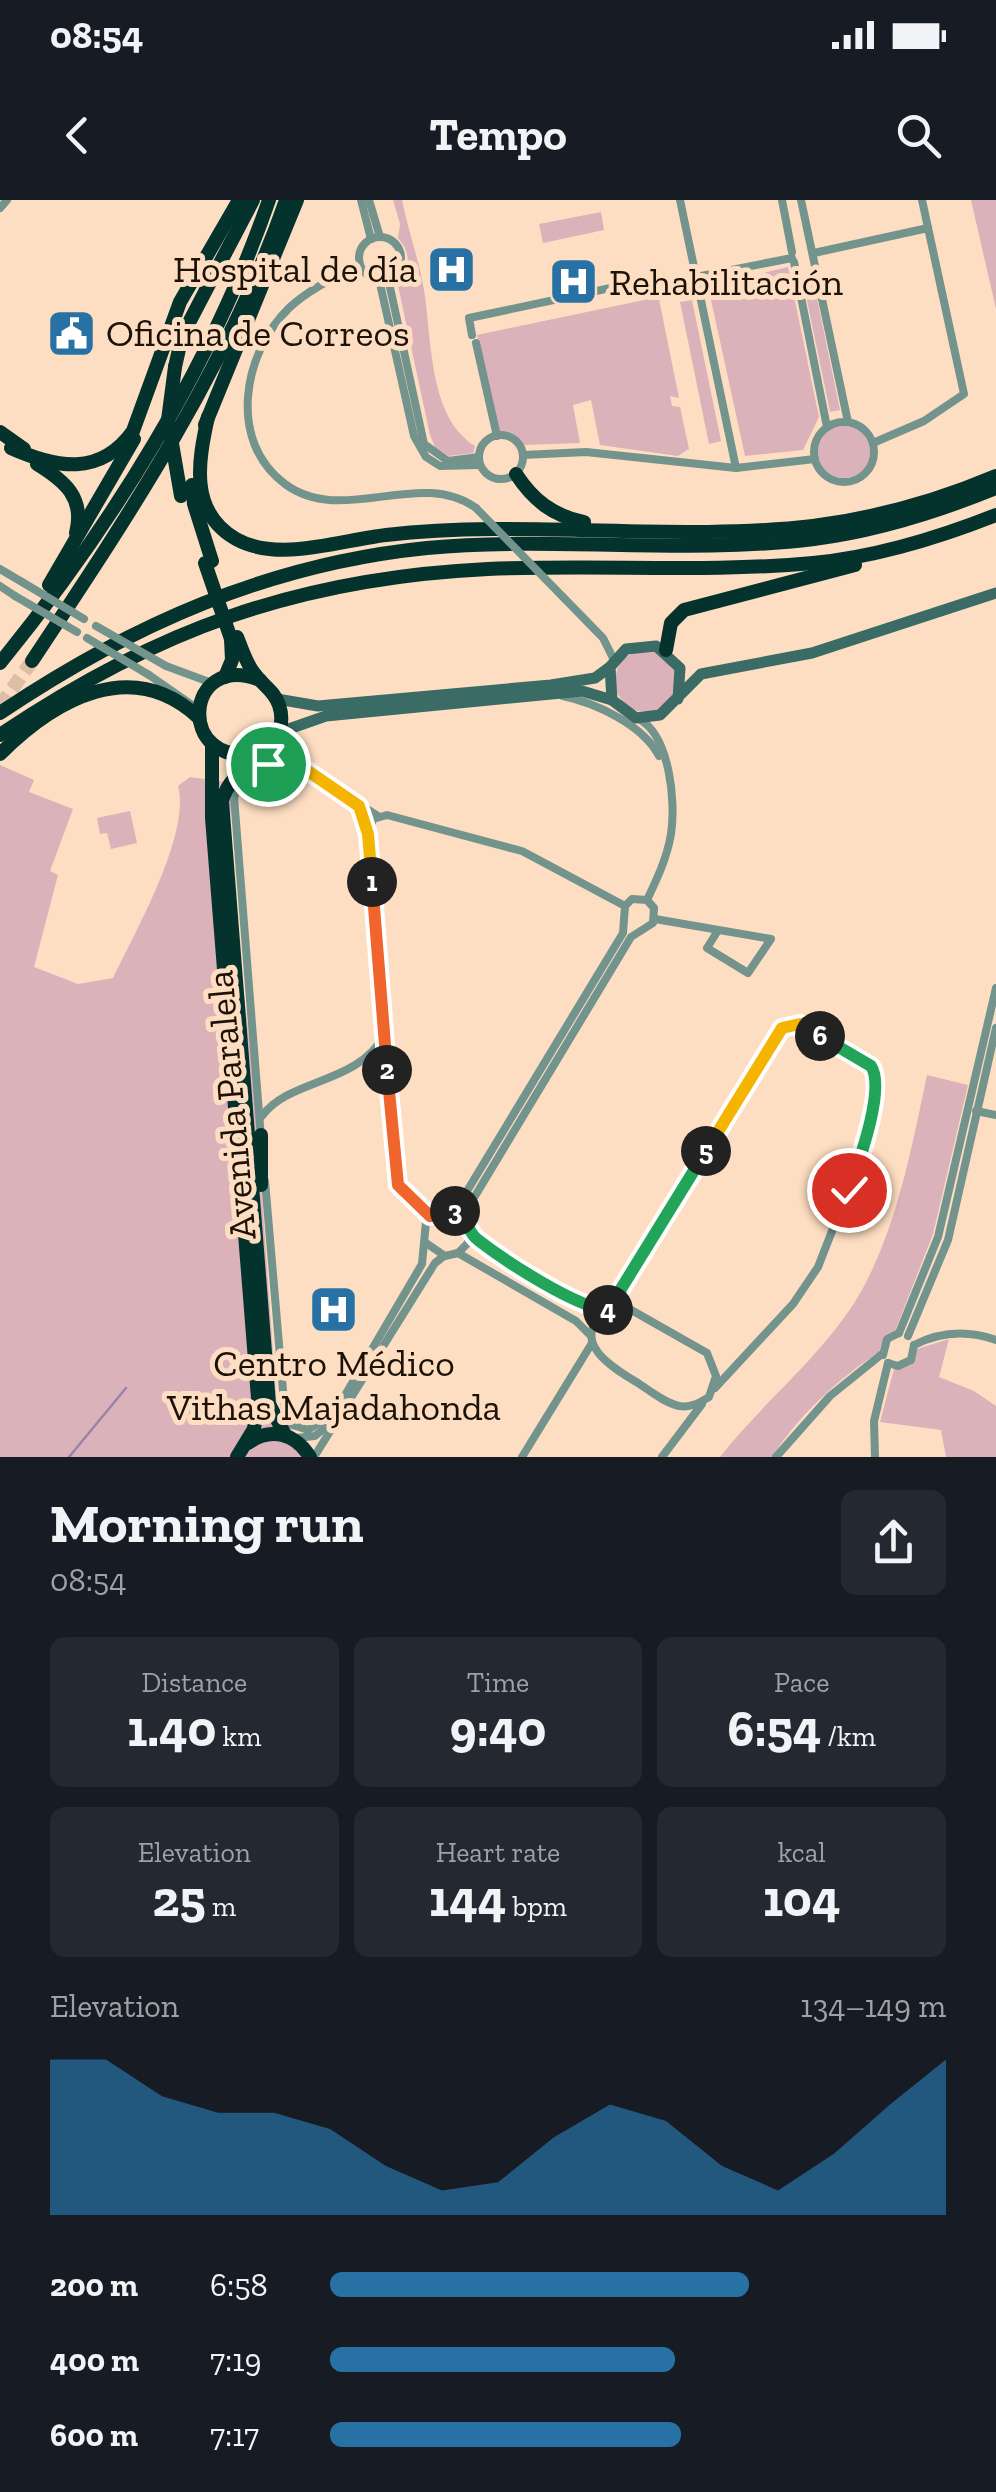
<!DOCTYPE html>
<meta charset="utf-8">
<style>
:root{--surface:#171b24;--page:#242831;--text:#f1f3f6;--muted:#9ea1a6;--accent:#2871a4}
body{margin:0;font-family:"Zilla Slab",serif;background:var(--page);color:var(--text);height:100vh;display:flex;flex-direction:column;font-size:38px;white-space:nowrap}
*{box-sizing:border-box;margin:0}
p{font-size:32px;color:var(--muted)}
.icon{flex:none;width:55px;height:55px;fill:none;stroke:currentColor;stroke-width:2;stroke-linecap:round;stroke-linejoin:round}
.map{position:relative;height:1257px;overflow:hidden}
.side{display:flex;flex-direction:column;background:var(--surface);flex:1}
.side>*{flex:none}
.pin{position:absolute;display:grid;place-items:center;width:85px;height:85px;color:#fff;margin:-42px;border:5px solid #fff;border-radius:50%;box-shadow:0 2px 10px #0007}
.km{position:absolute;width:50px;height:50px;margin:-25px;border-radius:50%;background:#222;color:#fff;font-size:28px;line-height:50px;text-align:center}
.round{display:grid;place-items:center;flex:none;width:105px;height:105px;border-radius:15px;background:var(--page)}
.head{display:flex;align-items:center;justify-content:space-between;height:170px;padding:0 50px}
h1{font-size:55px;font-weight:700;line-height:75px}
.metrics{display:grid;grid-template-columns:repeat(3,1fr);gap:15px;height:170px;padding:10px 50px}
.metrics div{display:grid;align-content:center;border-radius:15px;background:var(--page);text-align:center}
.metrics b{font-size:50px;font-weight:700}
.metrics small{font-size:28px;font-weight:400}
.metrics p{font-size:28px}
.chart{height:280px;padding:20px 50px}
.chart p{display:flex;justify-content:space-between}
.chart svg{width:100%;height:180px;margin-top:10px;fill:var(--accent);opacity:.7}
ul{padding:0 50px;list-style:none;font-size:32px}
li{display:grid;grid-template-columns:160px 120px 1fr;align-items:center;height:75px}
li i{height:25px;border-radius:12px;background:var(--accent)}
.status{display:flex;justify-content:space-between;align-items:center;height:70px;padding:0 50px;background:var(--surface);direction:ltr}
.status svg{height:28px;fill:currentColor}
header{display:flex;justify-content:space-between;align-items:center;height:130px;padding:0 50px;background:var(--surface);font-size:45px;font-weight:700}
.map>svg:first-child{display:block}
</style>
<div class="status"><b>08:54</b><svg viewBox="0 0 49 12"><path d="M0 12V9h3v3zM5 12V6h3v6zM10 12V3h3v9zM15 12V0h3v12zM26 1h20v11H26zM47 4h2v5h-2z"/></svg></div>
<header><svg class="icon" aria-label="back" viewBox="0 0 24 24"><path d="M15 5l-7 7 7 7"/></svg>Tempo<svg class="icon" aria-label="search" viewBox="0 0 24 24"><circle cx="10" cy="10" r="6"/><path d="M15 15l6 6"/></svg></header>
<div class="map">
<svg width="996" height="1257" viewBox="0 0 996 1257">
<rect width="100%" height="100%" fill="#fedec2"/>
<g fill="#dbb1ba">
<path d="M393 0H402C408 31 419 59 424 90 432 138 428 217 475 246L473 253 449 256 435 247 430 235 397 81C411 68 411 52 398 38L400 24Z"/>
<polygon points="971,0 996,0 996,109"/>
<polygon points="601,12 604,30 543,43 539,24"/>
<polygon points="788,67 819,217 803,250 745,256 708,86"/>
<polygon points="812,74 840,210 830,212 802,76"/>
<polygon points="657,89 679,198 670,196 672,206 680,207 689,249 678,256 600,245 591,200 573,205 580,243 525,245 512,233 498,231 477,135 649,99 649,91"/>
<polygon points="692,100 721,241 709,244 680,102"/>
<circle cx="844" cy="252" r="26"/>
<circle cx="646" cy="481" r="31"/>
<path d="M0 565 34 580 29 592 73 609 50 671 58 675 34 767 78 784 113 778C135 732 191 634 178 586L190 577 233 583 230 618 238 742 254 882 277 1209C287 1228 304 1238 314 1257H0Z"/>
<polygon points="130,611 137,643 111,649 107,633 100,634 97,618"/>
<path d="M927 875 968 885 933 1034 895 1131 884 1136 879 1152C838 1179 799 1215 772 1257H720C765 1199 828 1152 863 1088 898 1023 912 946 927 875Z"/>
<polygon points="949,1139 939,1177 974,1191 996,1206 996,1257 946,1257 941,1230 880,1222 894,1169 911,1165 917,1149"/>
</g>
<g fill="none" stroke-linecap="round" stroke-linejoin="round">
<polyline stroke="#9784a8" stroke-width="2.5" points="69,1257 126,1188"/>
<polyline stroke="#dcbfa6" stroke-width="14" stroke-dasharray="14 7" stroke-linecap="butt" points="0,506 32,461"/>
<g stroke="#73938d" stroke-width="8">
<polyline points="361,0 371,39"/>
<polyline points="369,0 380,37"/>
<polyline points="680,0 736,268"/>
<polyline points="782,0 792,52"/>
<polyline points="801,0 848,222"/>
<polyline points="0,8 7,0"/>
<circle cx="380" cy="58" r="21"/>
<polyline points="814,53 928,28"/>
<polyline points="794,62 827,227"/>
<path d="M360 65C336 77 309 89 289 108 243 153 227 241 285 284 343 327 419 267 476 308"/>
<polyline points="696,77 792,58"/>
<polyline points="388,78 424,244 448,261 479,257"/>
<polyline points="379,79 414,236 426,257 440,266 480,265"/>
<polyline points="472,135 469,118 662,77"/>
<polyline points="476,143 497,236"/>
<circle cx="844" cy="252" r="30"/>
<circle cx="501" cy="257" r="22"/>
<polyline points="873,243 924,221 964,194 922,0"/>
<polyline points="523,255 586,252 736,268 815,259"/>
<polyline points="0,369 22,382"/>
<polyline points="0,386 15,396"/>
<polyline points="563,397 603,438 614,460"/>
<polyline points="166,466 212,483"/>
<polyline points="149,475 198,509"/>
<path d="M563 496C596 503 643 525 659 556"/>
<path d="M639 519C670 536 676 602 671 634 667 658 657 679 647 700"/>
<polyline points="355,602 368,634 396,972 409,1000 430,1016"/>
<polyline points="369,632 373,619 387,615 522,651 625,706"/>
<polyline points="655,719 771,739 748,773 707,748 717,732"/>
<polyline points="976,911 996,915"/>
<path d="M262 916C290 878 356 885 384 836"/>
<path d="M261 938 234 597C240 578 266 559 286 556L378 616"/>
<polyline points="265,981 285,1214 290,1224 308,1230 330,1216"/>
<polyline points="470,1031 478,1040 584,1104 607,1110"/>
<polyline points="426,1043 445,1056 458,1053 468,1043 469,1006 631,737 653,723 654,708 647,700"/>
<polyline points="458,1053 576,1121 591,1136"/>
<path d="M626 1107 707 1153 716 1176 709 1197C699 1203 691 1208 679 1206 665 1203 650 1191 638 1183 611 1167 568 1141 607 1110Z"/>
<polyline points="612,1109 782,828 800,824 871,866 876,874 873,903 859,962 818,1067 793,1104 715,1188"/>
<polyline points="899,1133 938,1037 996,788"/>
<polyline points="908,1136 948,1040 996,828"/>
<path d="M914 1145C941 1131 968 1130 996 1140"/>
<polyline points="883,1155 887,1139 899,1133"/>
<polyline points="888,1163 898,1166 911,1160 914,1145"/>
<polyline points="296,1238 315,1236 327,1226 422,1064 426,1022 461,1001 623,733 625,706 632,699 647,700"/>
<polyline points="314,1257 435,1063 444,1056"/>
<polyline points="522,1257 592,1143"/>
<polyline points="662,1257 702,1204"/>
<polyline points="776,1257 830,1196 882,1154"/>
<polyline points="875,1257 874,1221 888,1163"/>
</g>
<g stroke="#3a6b64" stroke-width="11">
<polyline points="277,499 318,506 551,485 595,478 610,467"/>
<polyline points="678,499 680,468 656,446 626,449 610,467 612,500 636,518 660,515 701,474 812,453 996,393"/>
<polyline points="280,532 326,516 582,491 612,500"/>
</g>
<g stroke="#04332d" stroke-width="14">
<polyline points="175,167 182,136 253,0"/>
<path d="M208 217C198 262 189 312 236 339 279 363 341 340 386 335 528 319 674 342 813 326 876 318 937 301 996 276"/>
<polyline points="205,225 297,0"/>
<polyline points="0,232 24,249"/>
<path d="M11 248C56 268 100 277 133 231L180 102 239 0"/>
<path d="M37 264C65 281 85 298 76 333"/>
<path d="M516 274C533 300 553 316 584 322"/>
<polyline points="192,285 194,304 212,361"/>
<polyline points="49,385 134,239"/>
<path d="M237 437C242 449 246 463 254 473 262 485 274 490 279 505 294 550 233 559 222 601L269 1204 285 1235"/>
<polyline points="666,450 671,423 684,410 855,365"/>
<path d="M32 461C129 315 228 167 286 0"/>
<path d="M0 463C111 327 211 167 269 0"/>
<polyline points="225,477 232,460 231,439"/>
<path d="M0 513C131 425 268 364 427 348 555 336 686 355 814 339 877 331 937 312 996 288"/>
<path d="M0 535C155 430 299 378 488 369 596 364 705 373 813 363 876 357 938 338 996 315"/>
<polyline points="212,544 212,618 258,1198 254,1229 237,1257"/>
<path d="M258 553C175 569 184 450 260 480"/>
<path d="M0 554C55 499 132 456 198 517"/>
<polyline points="261,985 261,935"/>
<path d="M248 1243C271 1227 295 1233 310 1257"/>
</g>
<g stroke="#73938d" stroke-width="8">
<polyline points="476,308 563,397"/>
<polyline points="22,382 84,419"/>
<polyline points="15,396 77,432"/>
<polyline points="96,426 166,466"/>
<polyline points="87,438 149,475"/>
</g>
<g stroke="#04332d" stroke-width="14">
<polyline points="175,167 168,220 181,296"/>
<polyline points="205,363 231,439"/>
</g>
</g>
<g fill="none" stroke-linecap="round" stroke-linejoin="round">
<defs>
<polyline id="split-1" points="268,564 286,556 359,606 368,634 372,682"/>
<polyline id="split-2" points="372,682 387,870"/>
<polyline id="split-3" points="387,870 398,985 430,1016 440,1010 455,1011"/>
<path id="split-4" d="M455 1011C468 1018 467 1032 478 1040 505 1061 577 1108 608 1110"/>
<polyline id="split-5" points="608,1110 706,951"/>
<polyline id="split-6" points="706,951 782,828 800,824 820,836"/>
<path id="split-7" d="M820 836 871 866C886 889 858 964 849 990"/>
</defs>
<use href="#split-1" stroke="#fff" stroke-width="20"/>
<use href="#split-2" stroke="#fff" stroke-width="20"/>
<use href="#split-3" stroke="#fff" stroke-width="20"/>
<use href="#split-4" stroke="#fff" stroke-width="20"/>
<use href="#split-5" stroke="#fff" stroke-width="20"/>
<use href="#split-6" stroke="#fff" stroke-width="20"/>
<use href="#split-7" stroke="#fff" stroke-width="20"/>
<use href="#split-1" stroke="#f5b400" stroke-width="12"/>
<use href="#split-2" stroke="#f0652b" stroke-width="12"/>
<use href="#split-3" stroke="#f0652b" stroke-width="12"/>
<use href="#split-4" stroke="#22a559" stroke-width="12"/>
<use href="#split-5" stroke="#22a559" stroke-width="12"/>
<use href="#split-6" stroke="#f5b400" stroke-width="12"/>
<use href="#split-7" stroke="#22a559" stroke-width="12"/>
</g>
<defs>
<symbol id="hospital-square" viewBox="-11 -11 22 22"><rect x="-9" y="-9" width="18" height="18" rx="4" fill="#2871a4" stroke="#fedec2"/><path d="M-5-5h3v3.5h4V-5h3V5h-3V1.5h-4V5h-3Z" fill="#fff"/></symbol>
<symbol id="civic-square" viewBox="-11 -11 22 22"><rect x="-9" y="-9" width="18" height="18" rx="4" fill="#2871a4" stroke="#fedec2"/><path d="M-.6-6.5H3V-4.5H.6V-3L4-1V1h2V6H-6V1h2V-1L-.6-3ZM-1.2 2.5V6h2.4V2.5Z" fill="#fff"/></symbol>
</defs>
<g fill-rule="evenodd">
<use href="#hospital-square" x="424" y="42" width="55" height="55"/>
<use href="#hospital-square" x="546" y="54" width="55" height="55"/>
<use href="#civic-square" x="44" y="106" width="55" height="55"/>
<use href="#hospital-square" x="306" y="1082" width="55" height="55"/>
</g>
<g text-anchor="middle" dominant-baseline="central" stroke-width="10" stroke-linejoin="round" paint-order="stroke">
<g font-size="38" fill="#1c1208" stroke="#fedec2" text-anchor="start">
<text x="417" y="69" text-anchor="end">Hospital de día</text>
<text x="609" y="82">Rehabilitación</text>
<text x="106" y="133">Oficina de Correos</text>
<text x="334" y="1163" text-anchor="middle">Centro Médico<tspan x="334" dy="44">Vithas Majadahonda</tspan></text>
</g>
<g font-size="38" fill="#1c1208" stroke="#fedec2">
<text transform="translate(231 905) rotate(-95)">Avenida Paralela</text>
</g>
</g>
</svg>
<div class="pin" style="left:268px;top:564px;background:#1e9e55"><svg class="icon" aria-label="arrive" viewBox="0 0 24 24"><path d="M6 21V4h12l-3 4 3 4H6"/></svg></div>
<div class="pin" style="left:849px;top:990px;background:#d93025"><svg class="icon" aria-label="check" viewBox="0 0 24 24"><path d="M5 12l5 5 9-10"/></svg></div>
<b class="km" style="left:372px;top:682px">1</b>
<b class="km" style="left:387px;top:870px">2</b>
<b class="km" style="left:455px;top:1011px">3</b>
<b class="km" style="left:608px;top:1110px">4</b>
<b class="km" style="left:706px;top:951px">5</b>
<b class="km" style="left:820px;top:836px">6</b>
</div>
<section class="side">
<div class="head"><div><h1>Morning run</h1><p>08:54</p></div><a class="round"><svg class="icon" aria-label="share" viewBox="0 0 24 24"><path d="M12 15V3M7 8l5-5 5 5M5 13v7h14v-7"/></svg></a></div>
<div class="metrics">
<div><p>Distance</p><b>1.40<small> km</small></b></div>
<div><p>Time</p><b>9:40</b></div>
<div><p>Pace</p><b>6:54<small> /km</small></b></div>
</div>
<div class="metrics">
<div><p>Elevation</p><b>25<small> m</small></b></div>
<div><p>Heart rate</p><b>144<small> bpm</small></b></div>
<div><p>kcal</p><b>104</b></div>
</div>
<div class="chart"><p><span>Elevation</span>134–149 m</p>
<svg viewBox="0 0 160 44" preserveAspectRatio="none"><path d="M0 44V6L10 6L20 15L30 19L40 19L50 23L60 32L70 38L80 36L90 25L100 17L110 21L120 32L130 38L140 29L150 17L160 6V44z"/></svg>
</div>
<ul>
<li><b>200 m</b>6:58<i style="width:68%"></i></li>
<li><b>400 m</b>7:19<i style="width:56%"></i></li>
<li><b>600 m</b>7:17<i style="width:57%"></i></li>
</ul>
</section>
